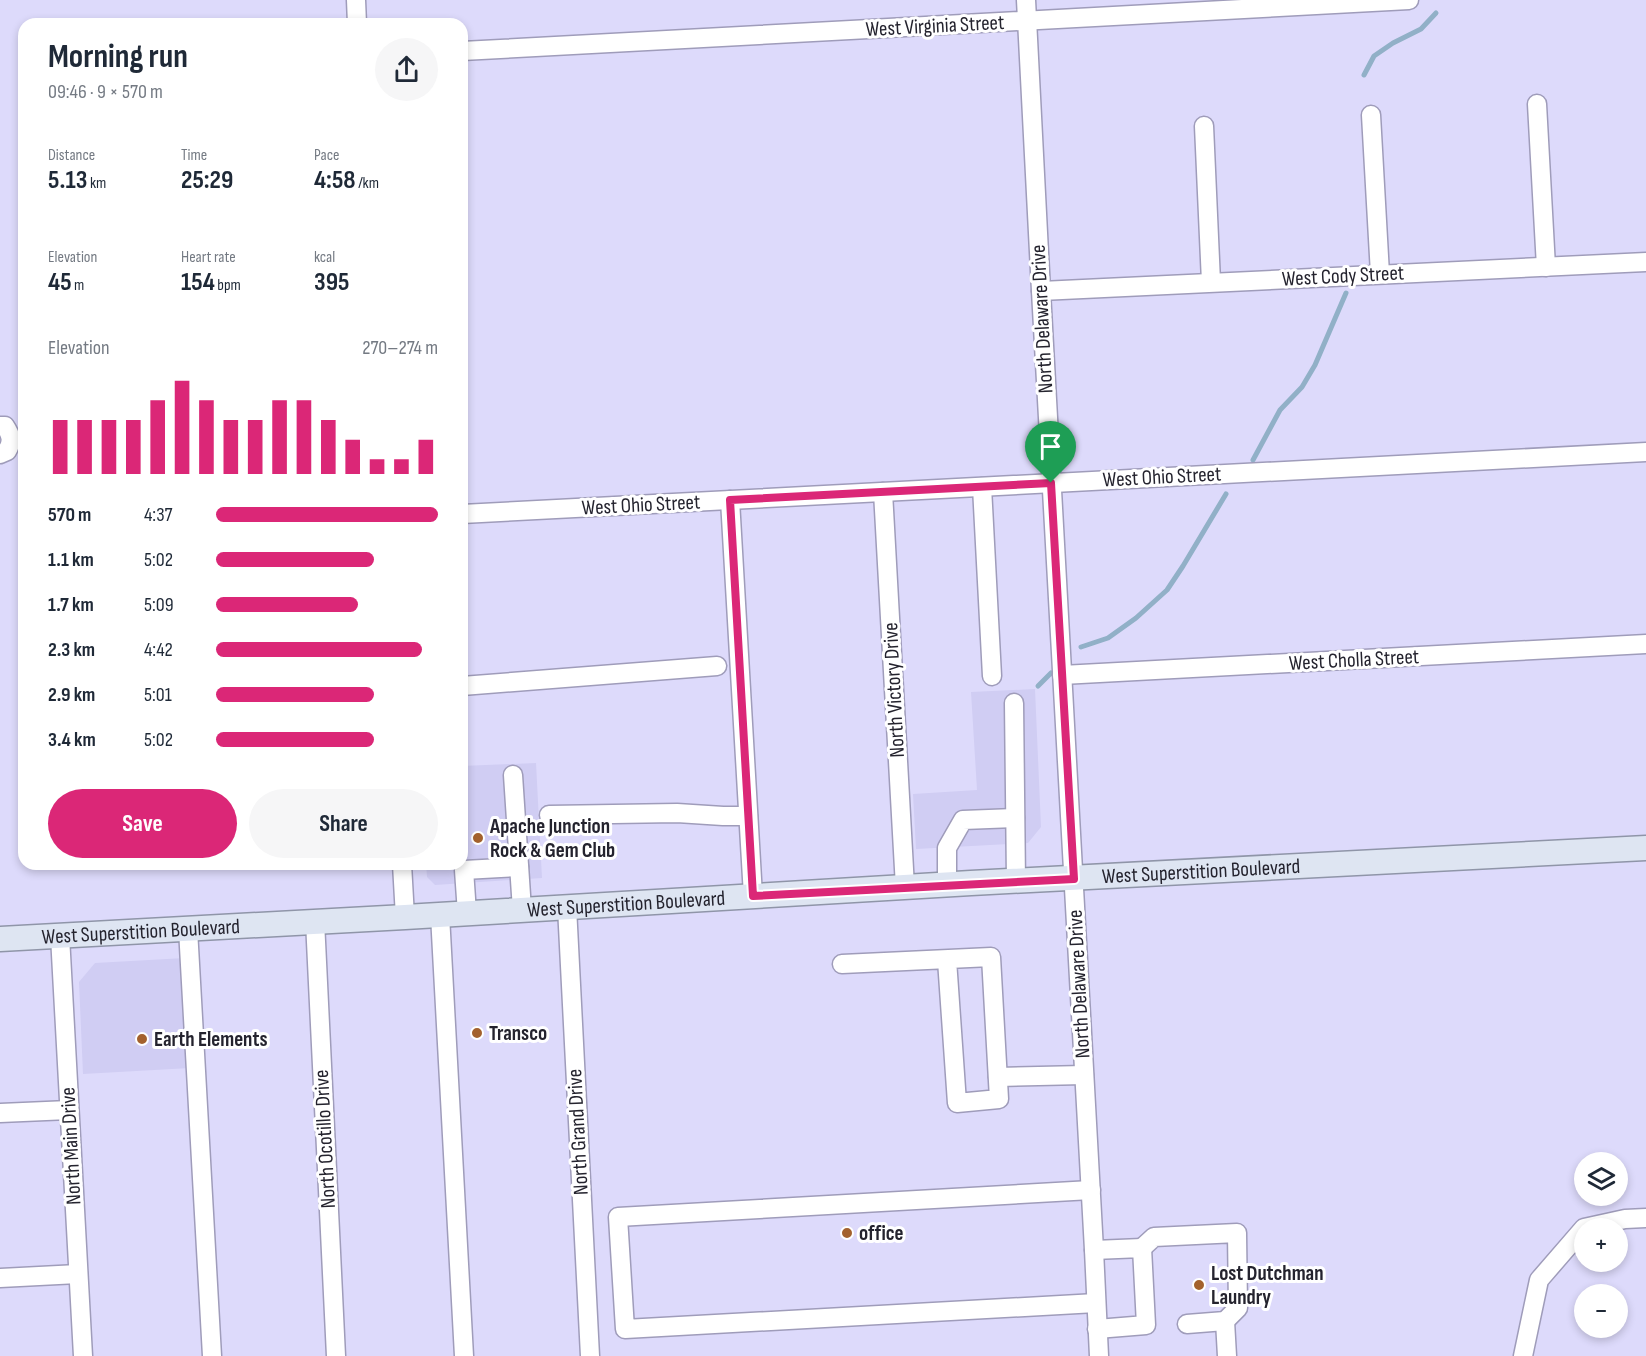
<!DOCTYPE html>
<meta charset="utf-8">
<style>
:root{--surface:#fff;--page:#f6f6f7;--text:#1f2937;--muted:#747a83;--accent:#db2777}
body{margin:0;font-family:"Sofia Sans Condensed",sans-serif;background:var(--page);color:var(--text);height:100vh;display:flex;flex-direction:column;font-size:22px;white-space:nowrap}
*{box-sizing:border-box;margin:0}
p{font-size:20px;color:var(--muted)}
.icon{flex:none;width:33px;height:33px;fill:none;stroke:currentColor;stroke-width:2;stroke-linecap:round;stroke-linejoin:round}
.map{position:relative;flex:1;overflow:hidden}
.details{position:absolute;left:18px;top:18px;width:450px;height:852px;display:flex;flex-direction:column;background:var(--surface);border-radius:18px;box-shadow:0 3px 9px #0003}
.details>*{flex:none}
.controls{position:absolute;left:1574px;top:1152px;display:grid;gap:12px}
.controls a{display:grid;place-items:center;width:54px;height:54px;border-radius:50%;background:var(--surface);box-shadow:0 3px 9px #0003;font-size:30px}
.pin{position:absolute;display:grid;place-items:center;width:51px;height:51px;color:#fff;margin:-62px -26px;border-radius:50% 50% 50% 0;rotate:-45deg;box-shadow:0 0 6px #0007}
.pin .icon{rotate:45deg}
.round{display:grid;place-items:center;flex:none;width:63px;height:63px;border-radius:32px;background:var(--page)}
.head{display:flex;align-items:center;justify-content:space-between;height:102px;padding:0 30px}
h1{font-size:33px;font-weight:700;line-height:45px}
.stats{display:grid;grid-template-columns:repeat(3,1fr);gap:9px;height:102px;padding:6px 30px}
.stats div{display:grid;align-content:center}
.stats b{font-size:26px;font-weight:700}
.stats small{font-size:16px;font-weight:400}
.stats p{font-size:16px}
.chart{height:168px;padding:12px 30px}
.chart p{display:flex;justify-content:space-between}
.chart svg{width:100%;height:108px;margin-top:6px;stroke:var(--accent);stroke-width:6}
.primary-button{display:flex;gap:12px;margin-top:auto;padding:12px 30px}
.primary-button a{flex:1;height:69px;border-radius:36px;background:var(--accent);color:#fff;font-size:24px;font-weight:700;line-height:69px;text-align:center}
.primary-button a+a{background:var(--page);color:var(--text)}
ul{padding:0 30px;list-style:none;font-size:20px}
li{display:grid;grid-template-columns:96px 72px 1fr;align-items:center;height:45px}
li i{height:15px;border-radius:8px;background:var(--accent)}
.map>svg:first-child{display:block}
</style>
<div class="map">
<svg width="1646" height="1356" viewBox="0 0 1646 1356">
<rect width="100%" height="100%" fill="#dddafb"/>
<g fill="#d0cdf3">
<polygon points="1035,689 1041,827 1028,843 916,849 913,794 977,790 971,692"/>
<polygon points="536,763 542,878 435,885 427,877 426,864 462,864 462,766"/>
<polygon points="185,958 190,1068 83,1074 79,982 95,963"/>
</g>
<g fill="none" stroke-linecap="round" stroke-linejoin="round">
<g stroke="#91b0c7" stroke-width="5">
<polyline points="1364,75 1374,56 1393,43 1421,29 1436,13"/>
<polyline points="1253,460 1280,410 1302,387 1315,365 1346,293"/>
<polyline points="1081,647 1108,638 1136,618 1167,590 1183,566 1226,494"/>
<polyline points="1038,686 1051,673"/>
</g>
<defs>
<g id="minor">
<polyline points="356,0 357,24"/>
<polyline points="1026,0 1041,291 1094,1250 1099,1356"/>
<polyline points="462,51 1409,0"/>
<polyline points="1537,104 1546,267"/>
<polyline points="1371,115 1380,274"/>
<polyline points="1204,126 1211,282"/>
<polyline points="1041,291 1646,262"/>
<path d="M0 426H5C11 435 13 441 7 451L0 454"/>
<polyline points="982,487 992,676"/>
<polyline points="883,492 905,887"/>
<polyline points="730,500 753,896"/>
<polyline points="462,514 1646,452"/>
<polyline points="1062,675 1646,644"/>
<polyline points="462,686 717,666"/>
<polyline points="1014,703 1016,882"/>
<polyline points="513,775 522,910"/>
<polyline points="549,815 677,813 723,816 748,816"/>
<polyline points="402,864 405,917"/>
<polyline points="947,885 947,848 963,820 1015,818"/>
<polyline points="567,907 590,1356"/>
<polyline points="467,913 464,870 519,867"/>
<polyline points="440,915 464,1356"/>
<polyline points="315,921 336,1356"/>
<polyline points="188,929 212,1356"/>
<polyline points="60,936 83,1356"/>
<polyline points="842,964 991,957 999,1099 957,1103 947,960"/>
<polyline points="998,1077 1084,1075"/>
<polyline points="0,1113 69,1110"/>
<polyline points="1091,1190 618,1217 625,1329 1096,1303"/>
<polyline points="1142,1248 1154,1237 1237,1233 1238,1308 1225,1321 1187,1324"/>
<polyline points="1094,1250 1142,1248 1146,1325 1097,1329"/>
<polyline points="0,1278 78,1274"/>
<polyline points="1225,1321 1227,1356"/>
<polyline points="1523,1356 1539,1280 1584,1228 1625,1219 1646,1218"/>
</g>
<g id="major">
<path id="s1" d="M0 939 405 917 971 883 1646 848"/>
</g>
</defs>
<use href="#minor" stroke="#9f9cba" stroke-width="21"/>
<use href="#major" stroke="#8f95a8" stroke-width="27"/>
<use href="#minor" stroke="#fff" stroke-width="18"/>
<use href="#major" stroke="#dee5f2" stroke-width="24"/>
</g>
<g fill="none" stroke-linecap="round" stroke-linejoin="round">
<defs>
<polygon id="route" points="1051,483 1074,879 753,896 730,500"/>
</defs>
<use href="#route" stroke="#fff" stroke-width="12"/>
<use href="#route" stroke="#db2777" stroke-width="8"/>
</g>
<g fill="#a3612d" stroke="#fff" stroke-width="2">
<circle cx="478" cy="838" r="6"/>
<circle cx="477" cy="1033" r="6"/>
<circle cx="142" cy="1039" r="6"/>
<circle cx="847" cy="1233" r="6"/>
<circle cx="1199" cy="1285" r="6"/>
</g>
<g text-anchor="middle" dominant-baseline="central" stroke-width="6" stroke-linejoin="round" paint-order="stroke">
<g font-size="21" fill="#24232e" stroke="#fff">
<text transform="translate(935 26) rotate(-3)">West Virginia Street</text>
<text transform="translate(1343 276) rotate(-3)">West Cody Street</text>
<text transform="translate(1042 319) rotate(-93)">North Delaware Drive</text>
<text transform="translate(1162 477) rotate(-3)">West Ohio Street</text>
<text transform="translate(641 505) rotate(-3)">West Ohio Street</text>
<text transform="translate(1354 660) rotate(-3)">West Cholla Street</text>
<text transform="translate(894 690) rotate(-93)">North Victory Drive</text>
<text stroke="none"><textPath href="#s1" startOffset="1203">West Superstition Boulevard</textPath></text>
<text stroke="none"><textPath href="#s1" startOffset="627">West Superstition Boulevard</textPath></text>
<text stroke="none"><textPath href="#s1" startOffset="141">West Superstition Boulevard</textPath></text>
<text transform="translate(1079 984) rotate(-93)">North Delaware Drive</text>
<text transform="translate(578 1132) rotate(-93)">North Grand Drive</text>
<text transform="translate(325 1139) rotate(-93)">North Ocotillo Drive</text>
<text transform="translate(71 1146) rotate(-93)">North Main Drive</text>
</g>
<g font-size="21" font-weight="bold" fill="#24232e" stroke="#fff" text-anchor="start">
<text x="490" y="826">Apache Junction<tspan x="490" dy="24">Rock &amp; Gem Club</tspan></text>
<text x="489" y="1033">Transco</text>
<text x="154" y="1039">Earth Elements</text>
<text x="859" y="1233">office</text>
<text x="1211" y="1273">Lost Dutchman<tspan x="1211" dy="24">Laundry</tspan></text>
</g>
</g>
</svg>
<div class="controls">
<a><svg class="icon" aria-label="layers" viewBox="0 0 24 24"><path d="M12 4l9 5-9 5-9-5zM3 14l9 5 9-5"/></svg></a>
<a>+</a>
<a>−</a>
</div>
<div class="pin" style="left:1051px;top:483px;background:#1e9e55"><svg class="icon" aria-label="arrive" viewBox="0 0 24 24"><path d="M6 21V4h12l-3 4 3 4H6"/></svg></div>
<section class="details">
<div class="head"><div><h1>Morning run</h1><p>09:46 · 9 × 570 m</p></div><a class="round"><svg class="icon" aria-label="share" viewBox="0 0 24 24"><path d="M12 15V3M7 8l5-5 5 5M5 13v7h14v-7"/></svg></a></div>
<div class="stats">
<div><p>Distance</p><b>5.13<small> km</small></b></div>
<div><p>Time</p><b>25:29</b></div>
<div><p>Pace</p><b>4:58<small> /km</small></b></div>
</div>
<div class="stats">
<div><p>Elevation</p><b>45<small> m</small></b></div>
<div><p>Heart rate</p><b>154<small> bpm</small></b></div>
<div><p>kcal</p><b>395</b></div>
</div>
<div class="chart"><p><span>Elevation</span>270–274 m</p>
<svg viewBox="0 0 160 44" preserveAspectRatio="none"><path d="M5 44V22M15 44V22M25 44V22M35 44V22M45 44V14M55 44V6M65 44V14M75 44V22M85 44V22M95 44V14M105 44V14M115 44V22M125 44V30M135 44V38M145 44V38M155 44V30"/></svg>
</div>
<ul>
<li><b>570 m</b>4:37<i style="width:100%"></i></li>
<li><b>1.1 km</b>5:02<i style="width:71%"></i></li>
<li><b>1.7 km</b>5:09<i style="width:64%"></i></li>
<li><b>2.3 km</b>4:42<i style="width:93%"></i></li>
<li><b>2.9 km</b>5:01<i style="width:71%"></i></li>
<li><b>3.4 km</b>5:02<i style="width:71%"></i></li>
</ul>
<div class="primary-button"><a>Save</a><a>Share</a></div>
</section>
</div>
